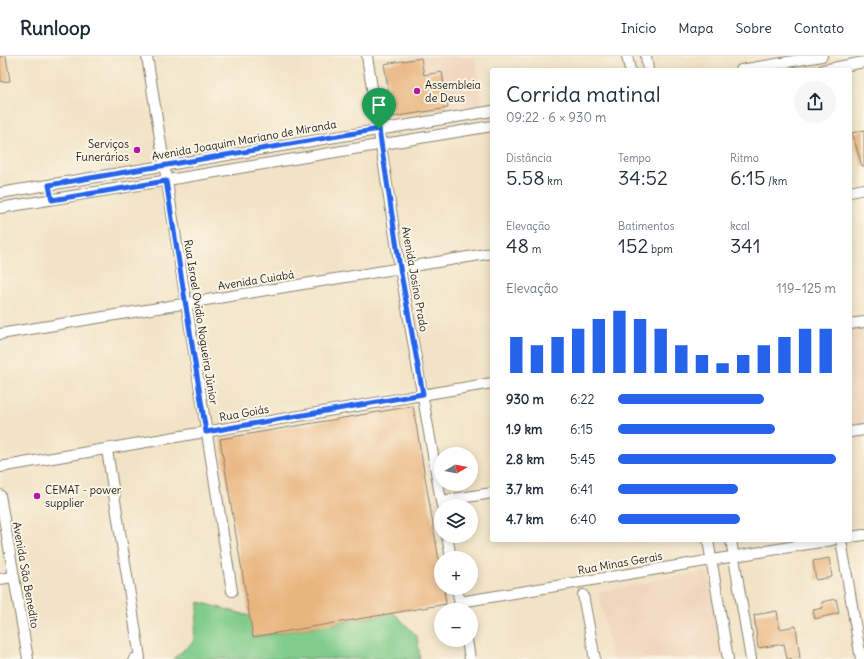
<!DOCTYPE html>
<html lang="pt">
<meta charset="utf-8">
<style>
:root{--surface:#fff;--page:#f6f6f7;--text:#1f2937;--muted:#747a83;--line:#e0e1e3;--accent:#2563eb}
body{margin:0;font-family:Delius,sans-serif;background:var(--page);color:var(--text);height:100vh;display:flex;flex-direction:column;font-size:15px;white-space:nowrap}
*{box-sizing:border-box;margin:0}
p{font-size:13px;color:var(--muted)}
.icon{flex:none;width:22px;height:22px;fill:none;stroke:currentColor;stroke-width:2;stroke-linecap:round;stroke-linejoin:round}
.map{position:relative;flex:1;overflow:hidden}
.details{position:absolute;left:490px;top:12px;width:362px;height:474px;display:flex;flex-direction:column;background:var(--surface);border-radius:4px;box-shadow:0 2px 10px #0003}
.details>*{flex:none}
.needle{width:26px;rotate:80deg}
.buttons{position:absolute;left:434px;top:391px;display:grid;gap:8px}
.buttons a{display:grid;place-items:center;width:44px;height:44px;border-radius:50%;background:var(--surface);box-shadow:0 2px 10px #0003;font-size:20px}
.pin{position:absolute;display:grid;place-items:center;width:34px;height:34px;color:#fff;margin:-41px -17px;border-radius:50% 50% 50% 0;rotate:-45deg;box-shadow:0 0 4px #0007}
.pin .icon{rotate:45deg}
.round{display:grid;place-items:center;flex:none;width:42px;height:42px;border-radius:21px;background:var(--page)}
.summary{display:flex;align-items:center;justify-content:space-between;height:68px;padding:0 16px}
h1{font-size:22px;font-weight:600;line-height:30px}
.metrics{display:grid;grid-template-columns:repeat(3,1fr);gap:6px;height:68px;padding:4px 16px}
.metrics div{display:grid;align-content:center}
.metrics b{font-size:20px;font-weight:600}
.metrics small{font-size:11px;font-weight:400}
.metrics p{font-size:11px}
.chart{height:112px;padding:8px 16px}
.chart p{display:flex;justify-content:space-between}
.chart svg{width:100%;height:72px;margin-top:4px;stroke:var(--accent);stroke-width:6}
ul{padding:0 16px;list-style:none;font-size:13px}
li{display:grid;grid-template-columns:64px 48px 1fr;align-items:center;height:30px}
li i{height:10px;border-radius:5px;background:var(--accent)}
header{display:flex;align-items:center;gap:24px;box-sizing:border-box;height:56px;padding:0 20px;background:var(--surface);border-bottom:1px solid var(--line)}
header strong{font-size:19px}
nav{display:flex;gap:22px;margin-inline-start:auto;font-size:14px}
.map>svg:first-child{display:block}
</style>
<header>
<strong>Runloop</strong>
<nav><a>Início</a><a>Mapa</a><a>Sobre</a><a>Contato</a></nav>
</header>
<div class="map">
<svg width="864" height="603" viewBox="0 0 864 603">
<rect width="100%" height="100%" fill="#fcf5e5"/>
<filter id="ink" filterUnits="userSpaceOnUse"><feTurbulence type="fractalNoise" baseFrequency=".025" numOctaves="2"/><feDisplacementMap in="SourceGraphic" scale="8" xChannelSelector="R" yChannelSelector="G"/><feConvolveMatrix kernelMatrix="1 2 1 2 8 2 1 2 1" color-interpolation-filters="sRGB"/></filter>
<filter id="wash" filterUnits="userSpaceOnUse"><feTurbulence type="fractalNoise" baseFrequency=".012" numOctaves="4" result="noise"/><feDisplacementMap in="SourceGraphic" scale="16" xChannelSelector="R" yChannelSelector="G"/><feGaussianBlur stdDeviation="0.9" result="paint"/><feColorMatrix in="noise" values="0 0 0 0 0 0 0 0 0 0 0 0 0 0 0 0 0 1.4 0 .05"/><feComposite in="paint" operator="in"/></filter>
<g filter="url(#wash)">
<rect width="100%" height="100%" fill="#f2e3c6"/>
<g fill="#f1d5bd">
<polygon points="412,0 475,0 483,48 451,53 442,16 424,19 421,2"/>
<polygon points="864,266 864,374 858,375 850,325 850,268"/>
<polygon points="707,515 724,603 612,603 599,536"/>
</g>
<polygon fill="#80cc8a" stroke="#4e7453" points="199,546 250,560 254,581 394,557 417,580 420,603 173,603 193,586"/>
<g id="blocks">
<g fill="#e9b57f">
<polygon points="0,0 6,0 10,25 1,26"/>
<polygon points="421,2 424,19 442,16 448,52 393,61 384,8"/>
<polygon points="864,74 864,110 862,110 852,77"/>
<polygon points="413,350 441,516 441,532 444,532 446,548 253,581 220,383"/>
<polygon points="829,502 832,521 816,524 813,505"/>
<polygon points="836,543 839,557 815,563 813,554 823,552 822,546"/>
<polygon points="777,555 780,573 796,570 800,602 787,603 784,588 758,592 754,559"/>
</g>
</g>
</g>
<g filter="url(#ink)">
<use href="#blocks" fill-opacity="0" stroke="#878071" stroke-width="1"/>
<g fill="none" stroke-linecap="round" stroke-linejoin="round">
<defs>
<g id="minor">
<polyline points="147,0 232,535"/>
<polyline points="367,0 400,212 442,450"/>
<polyline points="627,0 630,14"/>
<polyline points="646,0 648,14"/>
<polyline points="741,14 822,0"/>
<polyline points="823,14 864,6"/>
<polyline points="850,136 864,133"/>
<polyline points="0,137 492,55"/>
<polyline points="0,152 492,70"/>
<polyline points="850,268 864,266"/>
<polyline points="0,278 492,197"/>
<polyline points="850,376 864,374"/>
<polyline points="107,394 140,602 134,603"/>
<polyline points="0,411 492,327"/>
<polyline points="0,439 28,603"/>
<polyline points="441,445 492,437"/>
<polyline points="447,480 451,502"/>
<polyline points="850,481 864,479"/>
<polyline points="708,484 728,603"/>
<polyline points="731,484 751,603"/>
<polyline points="841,484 861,603"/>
<polyline points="0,523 13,521"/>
<polyline points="457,532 461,554"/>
<polyline points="583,539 595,603"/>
<polyline points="460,546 832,484"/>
<polyline points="467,584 470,603"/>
</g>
</defs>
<use href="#minor" stroke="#878071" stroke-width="12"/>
<use href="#minor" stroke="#fff" stroke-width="10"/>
</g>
</g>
<g fill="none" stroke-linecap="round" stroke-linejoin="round" filter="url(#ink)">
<defs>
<polygon id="route" points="379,73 400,212 423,338 206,376 166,125 52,144 49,129"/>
</defs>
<use href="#route" stroke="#fff" stroke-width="8"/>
<use href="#route" stroke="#2563eb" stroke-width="5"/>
</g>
<g fill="#b5179e" stroke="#fcf5e5" stroke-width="1.5">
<circle cx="417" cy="35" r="4"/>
<circle cx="137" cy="94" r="4"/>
<circle cx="37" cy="440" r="4"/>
</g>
<g text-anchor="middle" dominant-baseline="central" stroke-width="4" stroke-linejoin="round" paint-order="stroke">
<g font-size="11" fill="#1c1c1c" stroke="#fcf5e5" text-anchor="start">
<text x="425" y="29">Assembleia<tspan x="425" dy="13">de Deus</tspan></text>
<text x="129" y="88" text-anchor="end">Serviços<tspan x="129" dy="13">Funerários</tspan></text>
<text x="45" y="434">CEMAT - power<tspan x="45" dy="13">supplier</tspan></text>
</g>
<g font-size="11" fill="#1c1c1c" stroke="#fcf5e5">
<text transform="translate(244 84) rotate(-10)">Avenida Joaquim Mariano de Miranda</text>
<text transform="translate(415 223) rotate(80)">Avenida Josino Prado</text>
<text transform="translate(256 224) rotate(-9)">Avenida Cuiabá</text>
<text transform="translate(201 266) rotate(81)">Rua Israel Ovídio Nogueira Júnior</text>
<text transform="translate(244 357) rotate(-10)">Rua Goiás</text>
<text transform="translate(620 507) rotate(-10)">Rua Minas Gerais</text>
<text transform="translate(26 519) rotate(80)">Avenida São Benedito</text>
</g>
</g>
</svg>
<div class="buttons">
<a><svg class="needle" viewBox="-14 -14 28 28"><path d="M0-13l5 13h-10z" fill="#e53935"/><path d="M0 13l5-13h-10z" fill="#747a83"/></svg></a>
<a><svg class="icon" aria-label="layers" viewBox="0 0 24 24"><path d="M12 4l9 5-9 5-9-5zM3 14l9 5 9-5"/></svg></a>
<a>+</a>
<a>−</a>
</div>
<div class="pin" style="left:379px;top:73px;background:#1e9e55"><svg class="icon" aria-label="arrive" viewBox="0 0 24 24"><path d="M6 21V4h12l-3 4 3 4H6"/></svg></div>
<section class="details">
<div class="summary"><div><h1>Corrida matinal</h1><p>09:22 · 6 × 930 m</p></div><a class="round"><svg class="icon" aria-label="share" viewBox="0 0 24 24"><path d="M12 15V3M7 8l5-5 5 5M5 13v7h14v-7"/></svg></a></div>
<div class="metrics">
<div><p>Distância</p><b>5.58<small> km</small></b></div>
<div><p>Tempo</p><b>34:52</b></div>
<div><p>Ritmo</p><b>6:15<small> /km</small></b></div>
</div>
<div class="metrics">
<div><p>Elevação</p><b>48<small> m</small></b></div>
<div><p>Batimentos</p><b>152<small> bpm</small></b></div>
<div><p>kcal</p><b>341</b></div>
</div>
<div class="chart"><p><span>Elevação</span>119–125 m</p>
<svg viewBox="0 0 160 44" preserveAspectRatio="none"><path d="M5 44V22M15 44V27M25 44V22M35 44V17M45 44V11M55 44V6M65 44V11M75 44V17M85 44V27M95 44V33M105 44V38M115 44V33M125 44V27M135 44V22M145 44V17M155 44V17"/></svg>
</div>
<ul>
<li><b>930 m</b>6:22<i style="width:67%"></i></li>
<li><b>1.9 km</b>6:15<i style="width:72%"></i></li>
<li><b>2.8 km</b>5:45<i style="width:100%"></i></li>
<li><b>3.7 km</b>6:41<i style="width:55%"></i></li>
<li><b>4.7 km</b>6:40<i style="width:56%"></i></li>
</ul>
</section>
</div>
